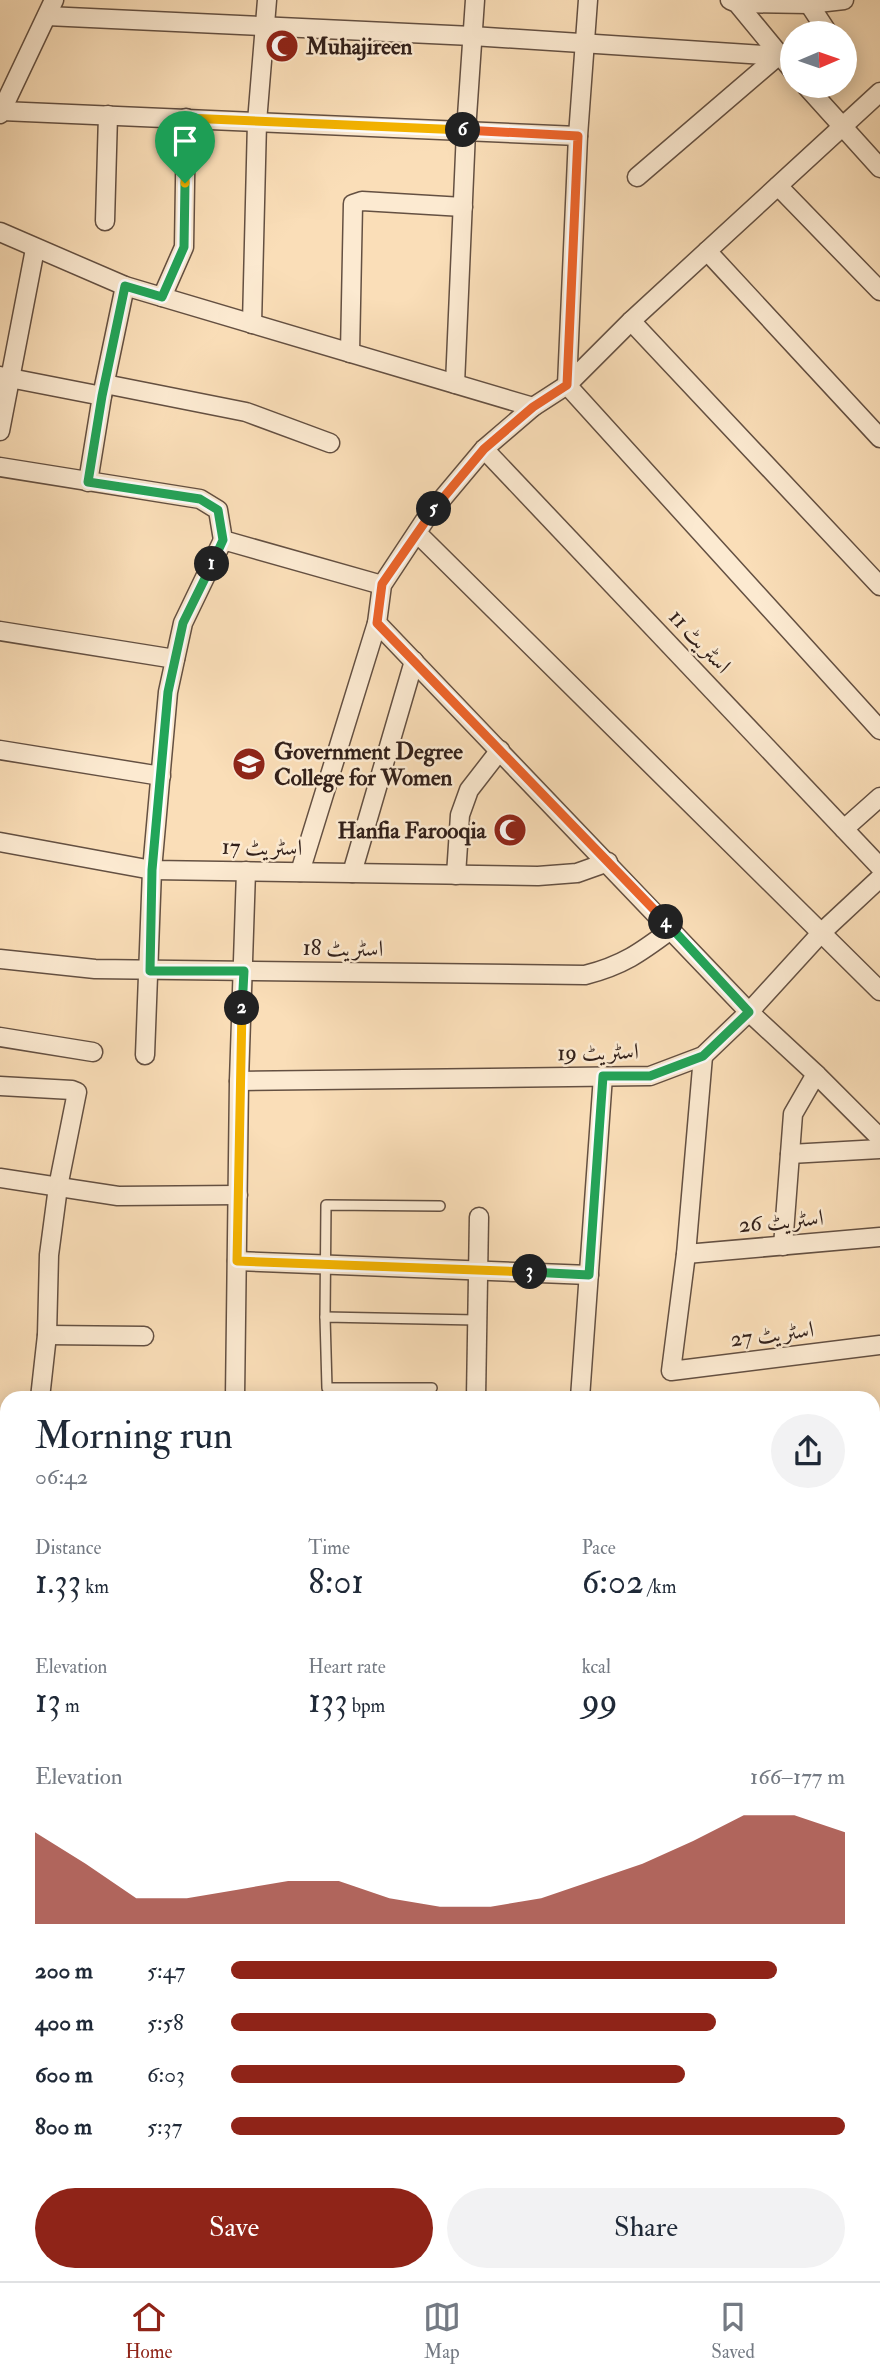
<!DOCTYPE html>
<meta charset="utf-8">
<style>
:root{--surface:#fff;--page:#f2f2f3;--text:#1f2937;--muted:#747a83;--line:#e0e1e3;--accent:#8f2418}
body{margin:0;font-family:"IM FELL Double Pica",Amiri,serif;background:var(--page);color:var(--text);height:100vh;display:flex;flex-direction:column;font-size:26px;white-space:nowrap}
*{box-sizing:border-box;margin:0}
p{font-size:23px;color:var(--muted)}
.icon{flex:none;width:38px;height:38px;fill:none;stroke:currentColor;stroke-width:2;stroke-linecap:round;stroke-linejoin:round}
.map{position:relative;flex:1;overflow:hidden}
.side{position:absolute;left:0px;top:1391px;width:880px;height:891px;display:flex;flex-direction:column;background:var(--surface);border-radius:21px 21px 0 0;box-shadow:0 4px 18px #0003}
.side>*{flex:none}
.needle{width:46px;rotate:88deg}
.controls{position:absolute;left:780px;top:21px;display:grid;gap:14px}
.controls a{display:grid;place-items:center;width:77px;height:77px;border-radius:50%;background:var(--surface);box-shadow:0 4px 18px #0003;font-size:35px}
.pin{position:absolute;display:grid;place-items:center;width:60px;height:60px;color:#fff;margin:-72px -30px;border-radius:50% 50% 50% 0;rotate:-45deg;box-shadow:0 0 7px #0007}
.pin .icon{rotate:45deg}
.km{position:absolute;width:35px;height:35px;margin:-18px;border-radius:50%;background:#222;color:#fff;font-size:19px;line-height:35px;text-align:center}
.round{display:grid;place-items:center;flex:none;width:74px;height:74px;border-radius:37px;background:var(--page)}
.overview{display:flex;align-items:center;justify-content:space-between;height:119px;padding:0 35px}
h1{font-size:38px;font-weight:600;line-height:52px}
.stats{display:grid;grid-template-columns:repeat(3,1fr);gap:10px;height:119px;padding:7px 35px}
.stats div{display:grid;align-content:center}
.stats b{font-size:35px;font-weight:600}
.stats small{font-size:19px;font-weight:400}
.stats p{font-size:19px}
.chart{height:196px;padding:14px 35px}
.chart p{display:flex;justify-content:space-between}
.chart svg{width:100%;height:126px;margin-top:7px;fill:var(--accent);opacity:.7}
.cta{display:flex;gap:14px;margin-top:auto;padding:14px 35px}
.cta a{flex:1;height:80px;border-radius:42px;background:var(--accent);color:#fff;font-size:28px;font-weight:600;line-height:80px;text-align:center}
.cta a+a{background:var(--page);color:var(--text)}
ul{padding:0 35px;list-style:none;font-size:23px}
li{display:grid;grid-template-columns:112px 84px 1fr;align-items:center;height:52px}
li i{height:18px;border-radius:9px;background:var(--accent)}
.tabs{display:flex;justify-content:space-around;align-items:center;height:98px;border-top:2px solid var(--line);background:var(--surface);font-size:19px;color:var(--muted)}
.tabs a{display:grid;justify-items:center;gap:4px}
.tabs .active{color:var(--accent)}
.map>svg:first-child{display:block}
</style>
<div class="map">
<svg width="880" height="2281" viewBox="0 0 880 2281">
<defs>
<pattern id="cemetery-stones" width="16" height="16" patternUnits="userSpaceOnUse" patternTransform="scale(1.75)"><rect width="16" height="16" fill="#b7c294"/><path d="M2 7V4a2 2 0 0 1 4 0v3zM10 15v-3a2 2 0 0 1 4 0v3z" fill="#9ea67f"/></pattern>
</defs>
<rect width="100%" height="100%" fill="#fadeb8"/>
<filter id="stains"><feTurbulence type="fractalNoise" baseFrequency=".00286" numOctaves="4"/><feColorMatrix values="0 0 0 0 .2 0 0 0 0 .09 0 0 0 0 .02 0 0 0 .5 -.17"/></filter>
<radialGradient id="worn" r=".72"><stop offset=".6" stop-color="#630" stop-opacity="0"/><stop offset="1" stop-color="#630" stop-opacity=".3"/></radialGradient>
<g fill="url(#cemetery-stones)" stroke="#747157" stroke-width="2">
<polygon points="873,1723 880,1725 880,1892 873,1923"/>
<polygon points="446,2275 795,2275 794,2281 448,2281"/>
</g>
<g fill="none" stroke-linecap="round" stroke-linejoin="round">
<g stroke="#737e70" stroke-width="5">
<polyline points="0,1931 7,1950"/>
<polyline points="873,2274 880,2273"/>
<polyline points="60,2275 60,2281"/>
<polyline points="831,2281 868,2275"/>
</g>
<defs>
<g id="service">
<polyline points="325,1317 326,1205 440,1206"/>
<polyline points="432,1388 327,1388 325,1317 476,1320"/>
<polyline points="0,2178 6,2281"/>
</g>
<g id="minor">
<polyline points="588,0 578,136 567,385 880,730"/>
<polyline points="730,0 737,3 793,71"/>
<polyline points="809,0 809,4 828,33"/>
<polyline points="737,3 809,4 844,0"/>
<polyline points="47,16 472,36 778,56"/>
<polyline points="806,86 880,168"/>
<polyline points="880,92 631,321 567,385 533,407 484,449 427,517 382,585 377,623 749,1012 816,1074 880,1138"/>
<polyline points="2,111 578,136"/>
<polyline points="0,114 54,0"/>
<polyline points="637,177 778,56"/>
<polyline points="778,186 880,291"/>
<polyline points="105,221 108,115"/>
<polyline points="0,232 125,286 533,407"/>
<polyline points="707,251 880,438"/>
<polyline points="162,297 184,247 186,118"/>
<polyline points="631,321 880,586"/>
<polyline points="252,324 257,122 267,0"/>
<polyline points="350,353 353,204 362,201 463,207"/>
<polyline points="0,376 102,396"/>
<polyline points="105,384 246,412 330,443"/>
<polyline points="455,384 466,131 475,0"/>
<polyline points="0,431 35,249"/>
<polyline points="484,449 880,867"/>
<polyline points="0,467 200,499 218,510 223,540 382,585"/>
<polyline points="88,482 102,396 125,286"/>
<polyline points="417,533 880,991"/>
<polyline points="0,631 175,659"/>
<polyline points="0,750 161,776"/>
<polyline points="844,829 880,797"/>
<polyline points="0,842 152,870 538,876 577,873 608,862"/>
<polyline points="300,872 377,623"/>
<polyline points="352,873 414,661"/>
<polyline points="456,875 460,815 469,790 500,750"/>
<path d="M0 959 95 969 585 975C624 965 641 952 672 929"/>
<polyline points="0,1037 93,1052"/>
<polyline points="145,1055 152,870 168,692 183,623 223,540"/>
<polyline points="703,1056 686,1254 671,1371 880,1345"/>
<polyline points="239,1081 650,1076 703,1056 749,1012 822,932 880,878"/>
<polyline points="0,1086 72,1090 77,1092 58,1187 49,1255 47,1335 40,1398"/>
<polyline points="790,1154 880,1149"/>
<polyline points="0,1178 118,1196 238,1195"/>
<polyline points="783,1246 793,1114 816,1074"/>
<polyline points="686,1254 880,1237"/>
<polyline points="237,1261 589,1275"/>
<polyline points="47,1335 144,1336"/>
<polyline points="235,1398 239,1081 246,871"/>
<polyline points="476,1398 479,1217"/>
<polyline points="580,1398 603,1076"/>
<polyline points="0,1437 7,1437"/>
<polyline points="873,1445 880,1445"/>
<polyline points="0,1488 7,1487"/>
<polyline points="0,1643 7,1642"/>
<polyline points="873,1724 880,1725"/>
<polyline points="873,2245 880,2244"/>
<polyline points="689,2281 718,2275"/>
<polyline points="791,2281 792,2275"/>
</g>
</defs>
<use href="#service" stroke="#645042" stroke-width="12"/>
<use href="#minor" stroke="#645042" stroke-width="21"/>
<use href="#service" stroke="#fcead1" stroke-width="9"/>
<use href="#minor" stroke="#fcead1" stroke-width="18"/>
<g stroke="#32201a" stroke-width="5" stroke-dasharray="12 12" stroke-linecap="butt">
<polyline points="873,1480 880,1480"/>
<polyline points="0,1504 7,1504"/>
</g>
</g>
<g fill="none" stroke-linecap="round" stroke-linejoin="round">
<defs>
<polyline id="split-1" points="185,183 184,247 162,297 125,286 102,396 88,482 200,499 218,510 223,540 212,564"/>
<polyline id="split-2" points="212,564 183,623 168,692 152,870 150,971 244,971 242,1008"/>
<polyline id="split-3" points="242,1008 237,1261 530,1272"/>
<polyline id="split-4" points="530,1272 589,1275 603,1076 650,1076 703,1056 749,1012 666,922"/>
<polyline id="split-5" points="434,509 382,584 377,623 666,922"/>
<polyline id="split-6" points="434,509 484,449 533,407 567,385 578,136 463,130"/>
<polyline id="split-7" points="185,183 186,118 463,130"/>
</defs>
<use href="#split-1" stroke="#fff" stroke-width="14"/>
<use href="#split-2" stroke="#fff" stroke-width="14"/>
<use href="#split-3" stroke="#fff" stroke-width="14"/>
<use href="#split-4" stroke="#fff" stroke-width="14"/>
<use href="#split-5" stroke="#fff" stroke-width="14"/>
<use href="#split-6" stroke="#fff" stroke-width="14"/>
<use href="#split-7" stroke="#fff" stroke-width="14"/>
<use href="#split-1" stroke="#22a559" stroke-width="9"/>
<use href="#split-2" stroke="#22a559" stroke-width="9"/>
<use href="#split-3" stroke="#f5b400" stroke-width="9"/>
<use href="#split-4" stroke="#22a559" stroke-width="9"/>
<use href="#split-5" stroke="#f0652b" stroke-width="9"/>
<use href="#split-6" stroke="#f0652b" stroke-width="9"/>
<use href="#split-7" stroke="#f5b400" stroke-width="9"/>
</g>
<defs>
<symbol id="mosque-disc" viewBox="-11 -11 22 22"><circle r="9.5" fill="#8f2418" stroke="#fcead1"/><path d="M3.5-4.9A6 6 0 1 0 3.5 4.9A5 5 0 1 1 3.5-4.9Z" fill="#fff"/></symbol>
<symbol id="university-disc" viewBox="-11 -11 22 22"><circle r="9.5" fill="#8f2418" stroke="#fcead1"/><path d="M0-5L7-2L0 1L-7-2ZM-4 1L0 2.5L4 1V4Q0 6-4 4Z" fill="#fff"/></symbol>
</defs>
<g fill-rule="evenodd">
<use href="#mosque-disc" x="263" y="27" width="38" height="38"/>
<use href="#university-disc" x="230" y="745" width="38" height="38"/>
<use href="#mosque-disc" x="491" y="811" width="38" height="38"/>
</g>
<g text-anchor="middle" dominant-baseline="central" stroke-width="5" stroke-linejoin="round" paint-order="stroke">
<g font-size="23" font-weight="bold" fill="#32201a" stroke="#fcead1" text-anchor="start">
<text x="306" y="46">Muhajireen</text>
<text x="274" y="751">Government Degree<tspan x="274" dy="26">College for Women</tspan></text>
<text x="486" y="830" text-anchor="end">Hanfia Farooqia</text>
</g>
<g font-size="23" fill="#32201a" stroke="#fcead1">
<text transform="translate(700 641) rotate(47)">اسٹریٹ 11</text>
<text transform="translate(262 847) rotate(1)">اسٹریٹ 17</text>
<text transform="translate(343 948) rotate(1)">اسٹریٹ 18</text>
<text transform="translate(598 1052) rotate(-1)">اسٹریٹ 19</text>
<text transform="translate(781 1221) rotate(-5)">اسٹریٹ 26</text>
<text transform="translate(772 1334) rotate(-7)">اسٹریٹ 27</text>
</g>
</g>
<rect width="100%" height="100%" filter="url(#stains)"/>
<rect width="100%" height="100%" fill="url(#worn)"/>
</svg>
<div class="controls">
<a><svg class="needle" viewBox="-14 -14 28 28"><path d="M0-13l5 13h-10z" fill="#e53935"/><path d="M0 13l5-13h-10z" fill="#747a83"/></svg></a>
</div>
<div class="pin" style="left:185px;top:183px;background:#1e9e55"><svg class="icon" aria-label="arrive" viewBox="0 0 24 24"><path d="M6 21V4h12l-3 4 3 4H6"/></svg></div>
<b class="km" style="left:212px;top:564px">1</b>
<b class="km" style="left:242px;top:1008px">2</b>
<b class="km" style="left:530px;top:1272px">3</b>
<b class="km" style="left:666px;top:922px">4</b>
<b class="km" style="left:434px;top:509px">5</b>
<b class="km" style="left:463px;top:130px">6</b>
<section class="side">
<div class="overview"><div><h1>Morning run</h1><p>06:42</p></div><a class="round"><svg class="icon" aria-label="share" viewBox="0 0 24 24"><path d="M12 15V3M7 8l5-5 5 5M5 13v7h14v-7"/></svg></a></div>
<div class="stats">
<div><p>Distance</p><b>1.33<small> km</small></b></div>
<div><p>Time</p><b>8:01</b></div>
<div><p>Pace</p><b>6:02<small> /km</small></b></div>
</div>
<div class="stats">
<div><p>Elevation</p><b>13<small> m</small></b></div>
<div><p>Heart rate</p><b>133<small> bpm</small></b></div>
<div><p>kcal</p><b>99</b></div>
</div>
<div class="chart"><p><span>Elevation</span>166–177 m</p>
<svg viewBox="0 0 160 44" preserveAspectRatio="none"><path d="M0 44V12L10 23L20 35L30 35L40 32L50 29L60 29L70 35L80 38L90 38L100 35L110 29L120 23L130 15L140 6L150 6L160 12V44z"/></svg>
</div>
<ul>
<li><b>200 m</b>5:47<i style="width:89%"></i></li>
<li><b>400 m</b>5:58<i style="width:79%"></i></li>
<li><b>600 m</b>6:03<i style="width:74%"></i></li>
<li><b>800 m</b>5:37<i style="width:100%"></i></li>
</ul>
<div class="cta"><a>Save</a><a>Share</a></div>
</section>
</div>
<nav class="tabs">
<a class="active"><svg class="icon" aria-label="home" viewBox="0 0 24 24"><path d="M3 11l9-7 9 7M6 9v11h12V9"/></svg>Home</a>
<a><svg class="icon" aria-label="map" viewBox="0 0 24 24"><path d="M3 6l6-2 6 2 6-2v14l-6 2-6-2-6 2zM9 4v14M15 6v14"/></svg>Map</a>
<a><svg class="icon" aria-label="saved" viewBox="0 0 24 24"><path d="M7 4h10v16l-5-4-5 4z"/></svg>Saved</a>
</nav>
